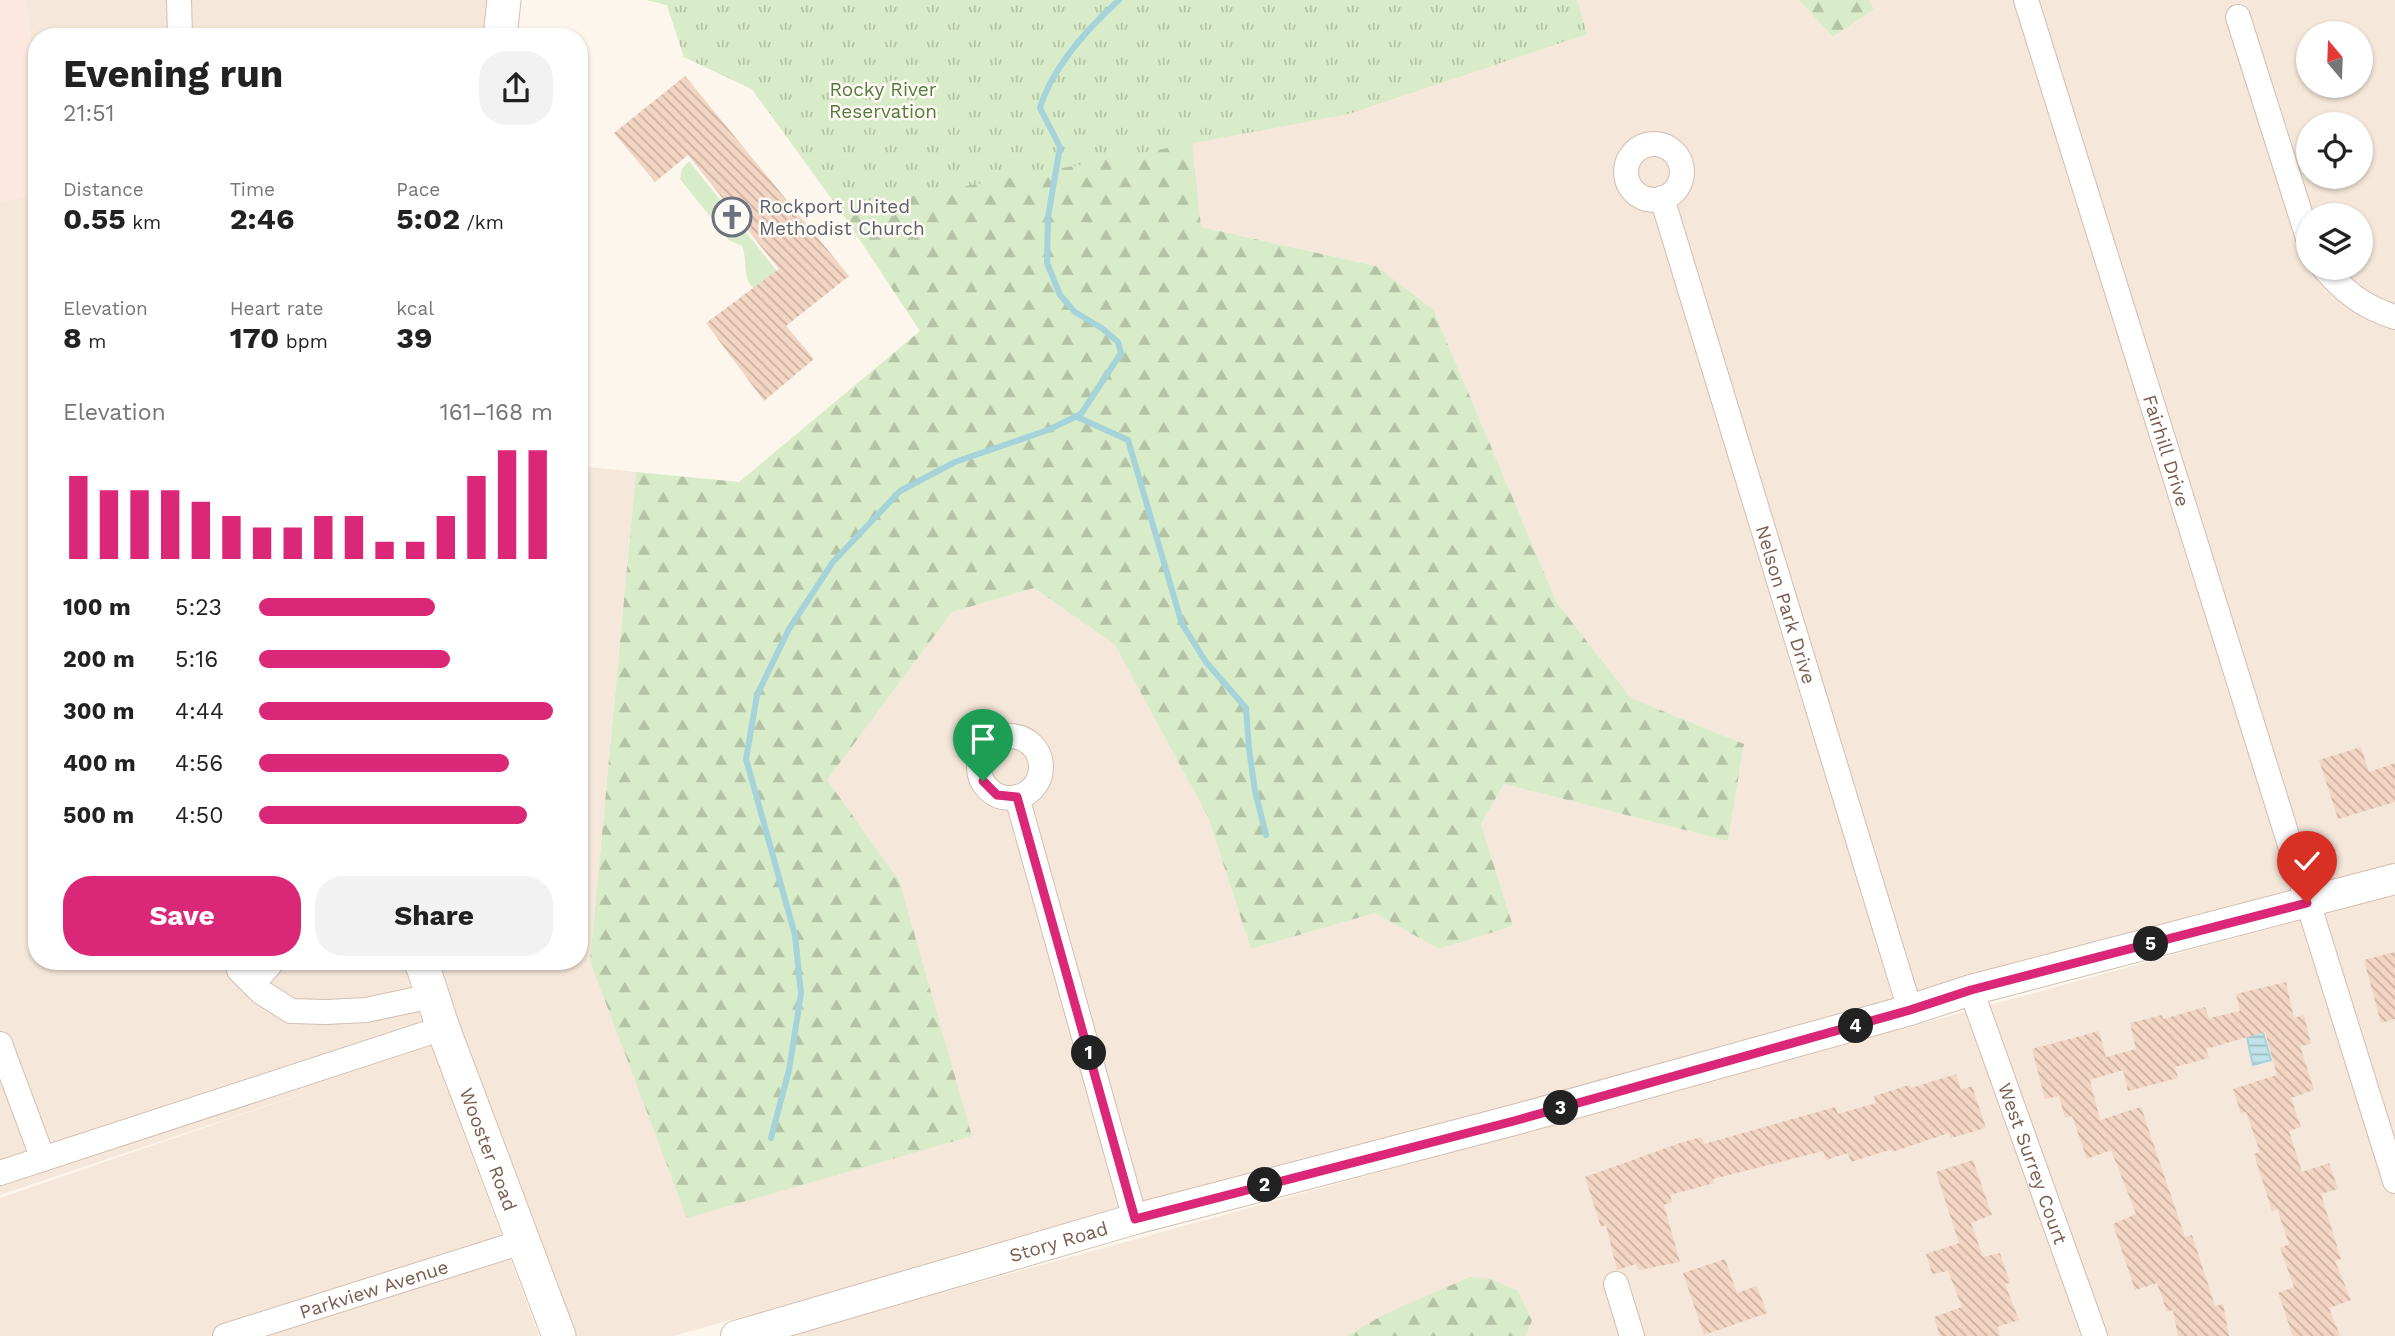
<!DOCTYPE html>
<meta charset="utf-8">
<style>
:root{--surface:#fff;--page:#f2f2f2;--text:#222;--muted:#767676;--accent:#db2777}
body{margin:0;font-family:"Work Sans",sans-serif;background:var(--page);color:var(--text);height:100vh;display:flex;flex-direction:column;font-size:26px;white-space:nowrap}
*{box-sizing:border-box;margin:0}
p{font-size:23px;color:var(--muted)}
.icon{flex:none;width:38px;height:38px;fill:none;stroke:currentColor;stroke-width:2;stroke-linecap:round;stroke-linejoin:round}
.map{position:relative;flex:1;overflow:hidden}
.side{position:absolute;left:28px;top:28px;width:560px;height:942px;display:flex;flex-direction:column;background:var(--surface);border-radius:28px;box-shadow:0 2px 5px #0004}
.side>*{flex:none}
.needle{width:46px;rotate:341deg}
.buttons{position:absolute;left:2296px;top:21px;display:grid;gap:14px}
.buttons a{display:grid;place-items:center;width:77px;height:77px;border-radius:50%;background:var(--surface);box-shadow:0 2px 5px #0004;font-size:35px}
.pin{position:absolute;display:grid;place-items:center;width:60px;height:60px;color:#fff;margin:-72px -30px;border-radius:50% 50% 50% 0;rotate:-45deg;box-shadow:0 0 7px #0007}
.pin .icon{rotate:45deg}
.km{position:absolute;width:35px;height:35px;margin:-18px;border-radius:50%;background:#222;color:#fff;font-size:19px;line-height:35px;text-align:center}
.round{display:grid;place-items:center;flex:none;width:74px;height:74px;border-radius:28px;background:var(--page)}
.summary{display:flex;align-items:center;justify-content:space-between;height:119px;padding:0 35px}
h1{font-size:38px;font-weight:700;line-height:52px}
.metrics{display:grid;grid-template-columns:repeat(3,1fr);gap:10px;height:119px;padding:7px 35px}
.metrics div{display:grid;align-content:center}
.metrics b{font-size:30px;font-weight:700}
.metrics small{font-size:19px;font-weight:400}
.metrics p{font-size:19px}
.chart{height:196px;padding:14px 35px}
.chart p{display:flex;justify-content:space-between}
.chart svg{width:100%;height:126px;margin-top:7px;stroke:var(--accent);stroke-width:6}
.button{display:flex;gap:14px;margin-top:auto;padding:14px 35px}
.button a{flex:1;height:80px;border-radius:28px;background:var(--accent);color:#fff;font-size:28px;font-weight:700;line-height:80px;text-align:center}
.button a+a{background:var(--page);color:var(--text)}
ul{padding:0 35px;list-style:none;font-size:23px}
li{display:grid;grid-template-columns:112px 84px 1fr;align-items:center;height:52px}
li i{height:18px;border-radius:9px;background:var(--accent)}
.map>svg:first-child{display:block}
</style>
<div class="map">
<svg width="2395" height="1336" viewBox="0 0 2395 1336">
<defs>
<pattern id="forest-firs" width="22" height="20" patternUnits="userSpaceOnUse" patternTransform="scale(1.75)"><rect width="22" height="20" fill="#d8ecc9"/><path d="M5 1l3.5 6h-7zM16 11l3.5 6h-7z" fill="#b4c2a5"/></pattern>
<pattern id="park-tufts" width="24" height="20" patternUnits="userSpaceOnUse" patternTransform="scale(1.75)"><rect width="24" height="20" fill="#d8ecc9"/><path d="M3 7l-1-3M5 7V3M7 7l1-3M15 17l-1-3M17 17v-4M19 17l1-3" fill="none" stroke="#b4c2a5"/></pattern>
<pattern id="water-rules" width="6" height="5" patternUnits="userSpaceOnUse" patternTransform="scale(1.75)"><rect width="6" height="5" fill="#bfe3e8"/><path d="M0 2.5h6" fill="none" stroke="#a0bbbe"/></pattern>
<pattern id="building-back-hatch" width="6" height="6" patternUnits="userSpaceOnUse" patternTransform="scale(1.75)"><rect width="6" height="6" fill="#f3d5c3"/><path d="M-1 5l2 2M0 0l6 6M5-1l2 2" fill="none" stroke="#cab0a1"/></pattern>
</defs>
<rect width="100%" height="100%" fill="#fdf6ec"/>
<g fill="#f5e8da" fill-rule="evenodd">
<polygon points="26,0 489,0 485,37 37,37 37,100"/>
<path d="M1577 0H1799L1833 37 1874 9 1869 0H2395V865L673 1336H573L448 1005 437 961H579V466L636 472 590 961 899 880 826 780 952 612 1034 588 1115 645 1208 817 1251 949 1375 913 1439 949 1513 926 1481 824 1504 784 1728 841 1744 744 1631 698 1557 603 1433 309 1376 266 1201 227 1191 143 1348 114 1587 34ZM2308 33H2361V86H2308ZM2308 124H2361V177H2308ZM2308 215H2361V268H2308Z"/>
<polygon points="37,191 37,961 405,961 412,993 539,1336 0,1336 0,1198 325,1086 0,1195 0,203"/>
<polygon points="2395,894 2395,1336 783,1336 1486,1143"/>
</g>
<polygon fill="#fde8e0" points="0,0 26,0 37,100 37,191 0,203"/>
<path fill="#d8ecc9" d="M689 161 777 271 754 288C742 280 748 261 742 246L729 240 680 179 682 169Z"/>
<g fill="url(#forest-firs)">
<polygon points="647,0 1577,0 1587,34 1348,114 1192,143 1201,227 1376,266 1433,309 1557,603 1631,698 1744,744 1728,841 1504,784 1481,824 1513,926 1439,949 1375,913 1251,949 1208,817 1115,645 1034,588 952,612 827,780 899,880 972,1136 687,1218 590,961 636,472 739,482 920,331 840,210 752,89 684,57 667,5"/>
<polygon points="1799,0 1869,0 1874,9 1833,37"/>
<polygon points="1470,1277 1491,1279 1518,1291 1532,1321 1525,1336 1347,1336 1385,1314"/>
</g>
<polygon fill="url(#park-tufts)" points="647,0 1577,0 1587,34 1348,114 840,210 752,89 684,57 667,5"/>
<polygon fill="url(#water-rules)" stroke="#a5d3da" stroke-width="2" points="2262,1029 2271,1060 2253,1065 2246,1033"/>
<g fill="none" stroke-linecap="round" stroke-linejoin="round">
<g stroke="#a5d3da" stroke-width="6">
<polyline points="1075,416 1128,440 1182,624 1206,662 1246,708 1249,749 1255,791 1266,835"/>
<path d="M771 1138 789 1070 801 994 795 935 746 759 757 695 789 629 833 562 900 491 955 462 1048 430 1081 414 1121 353 1118 342 1103 329 1075 312 1060 295 1047 263 1048 217 1060 147 1040 108C1052 68 1088 28 1119 0"/>
</g>
</g>
<g fill="url(#building-back-hatch)">
<polygon points="685,76 849,276 786,326 814,359 764,401 706,323 779,269 688,155 655,182 614,133"/>
<polygon points="2361,747 2369,772 2395,763 2395,802 2338,819 2319,760"/>
<polygon points="2395,952 2395,1019 2381,1023 2364,960"/>
<polygon points="2286,982 2294,1018 2304,1015 2311,1044 2300,1046 2314,1090 2291,1098 2301,1127 2289,1131 2302,1172 2329,1163 2338,1189 2321,1194 2341,1259 2335,1261 2351,1300 2329,1308 2340,1336 2293,1336 2278,1293 2294,1287 2280,1248 2289,1244 2277,1209 2272,1211 2254,1154 2260,1152 2246,1112 2241,1114 2233,1089 2277,1075 2265,1032 2206,1049 2209,1058 2175,1067 2178,1078 2128,1091 2123,1070 2090,1080 2100,1120 2141,1107 2185,1237 2192,1235 2215,1306 2223,1304 2229,1336 2178,1336 2173,1310 2167,1312 2157,1283 2135,1290 2113,1224 2136,1214 2111,1150 2087,1159 2072,1116 2065,1118 2059,1096 2045,1099 2032,1049 2099,1031 2106,1057 2136,1049 2130,1023 2162,1015 2163,1019 2205,1007 2209,1018 2240,1011 2236,994"/>
<polygon points="1956,1074 1961,1090 1972,1086 1986,1128 1951,1138 1949,1133 1892,1152 1892,1149 1851,1162 1848,1153 1826,1160 1823,1151 1713,1179 1714,1183 1670,1195 1672,1202 1664,1205 1680,1262 1639,1270 1636,1264 1617,1270 1606,1225 1601,1227 1585,1177 1680,1143 1702,1137 1704,1144 1835,1107 1838,1114 1876,1103 1874,1096 1909,1085 1911,1088"/>
<polygon points="1973,1160 1992,1215 1971,1223 1983,1257 2000,1253 2010,1283 2005,1284 2019,1320 1997,1327 2000,1336 1940,1336 1934,1317 1962,1307 1948,1271 1932,1274 1926,1254 1959,1243 1936,1172"/>
<polygon points="1725,1259 1737,1293 1757,1286 1767,1313 1704,1335 1683,1273"/>
</g>
<g fill="none" stroke-linecap="round" stroke-linejoin="round">
<defs>
<g id="minor">
<polyline points="179,0 180,37"/>
<path id="s1" d="M2026 0 2395 1181"/>
<polyline points="2238,17 2308,238"/>
<circle cx="1654" cy="172" r="28"/>
<path id="s2" d="M1662 198 1910 1010"/>
<path d="M2324 268C2345 292 2363 307 2395 317"/>
<circle cx="1010" cy="767" r="31"/>
<polyline points="1017,797 1135,1219"/>
<polyline points="237,961 239,970 261,992 291,1011 326,1012 366,1010 432,996"/>
<polyline points="253,984 273,961"/>
<path id="s3" d="M1971 990 2095 1336"/>
<polyline points="0,1044 43,1159"/>
<polyline points="0,1173 443,1028"/>
<polyline points="1616,1284 1632,1336"/>
<path id="s4" d="M225 1336 522 1242"/>
</g>
<g id="tertiary">
<path id="s5" d="M736 1336 1135 1219 1514 1120 1910 1010 1971 990 2395 879"/>
</g>
<g id="secondary">
<polyline points="500,37 504,0"/>
<path id="s6" d="M421 961 443 1028 559 1336"/>
</g>
</defs>
<use href="#minor" stroke="#d1beb0" stroke-width="26"/>
<use href="#tertiary" stroke="#d1beb0" stroke-width="32"/>
<use href="#secondary" stroke="#d6c0b0" stroke-width="35"/>
<use href="#minor" stroke="#fff" stroke-width="24"/>
<use href="#tertiary" stroke="#fff" stroke-width="30"/>
<use href="#secondary" stroke="#fff" stroke-width="33"/>
</g>
<g fill="none" stroke-linecap="round" stroke-linejoin="round">
<defs>
<polyline id="route" points="983,781 997,795 1017,797 1135,1219 1514,1121 1910,1010 1971,990 2307,903"/>
</defs>
<use href="#route" stroke="#fff" stroke-width="14"/>
<use href="#route" stroke="#db2777" stroke-width="9"/>
</g>
<defs>
<symbol id="church-ring" viewBox="-11 -11 22 22"><circle r="9.5" fill="#fffaf3" stroke="#6b7280" stroke-width="1.5"/><path d="M-1.2-6h2.4v3.5h3.3v2.4h-3.3V6h-2.4V-.1h-3.3v-2.4h3.3Z" fill="#6b7280"/></symbol>
</defs>
<g fill-rule="evenodd">
<use href="#church-ring" x="710" y="195" width="44" height="44"/>
</g>
<g text-anchor="middle" dominant-baseline="central" stroke-width="5" stroke-linejoin="round" paint-order="stroke">
<g font-size="19" fill="#537a41" stroke="#fffaf3">
<text x="883" y="89">Rocky River<tspan x="883" dy="22">Reservation</tspan></text>
</g>
<g font-size="19" fill="#5b616d" stroke="#fffaf3" text-anchor="start">
<text x="759" y="206">Rockport United<tspan x="759" dy="22">Methodist Church</tspan></text>
</g>
<g font-size="19" fill="#7a5c4d" stroke="#fffaf3">
<text stroke="none"><textPath href="#s1" startOffset="472">Fairhill Drive</textPath></text>
<text stroke="none"><textPath href="#s2" startOffset="425">Nelson Park Drive</textPath></text>
<text stroke="none"><textPath href="#s6" startOffset="200">Wooster Road</textPath></text>
<text stroke="none"><textPath href="#s3" startOffset="184">West Surrey Court</textPath></text>
<text stroke="none"><textPath href="#s5" startOffset="336">Story Road</textPath></text>
<text stroke="none"><textPath href="#s4" startOffset="156">Parkview Avenue</textPath></text>
</g>
</g>
</svg>
<div class="buttons">
<a><svg class="needle" viewBox="-14 -14 28 28"><path d="M0-13l5 13h-10z" fill="#e53935"/><path d="M0 13l5-13h-10z" fill="#767676"/></svg></a>
<a><svg class="icon" aria-label="locate" viewBox="0 0 24 24"><circle cx="12" cy="12" r="6"/><path d="M12 2v4M12 18v4M2 12h4M18 12h4"/></svg></a>
<a><svg class="icon" aria-label="layers" viewBox="0 0 24 24"><path d="M12 4l9 5-9 5-9-5zM3 14l9 5 9-5"/></svg></a>
</div>
<div class="pin" style="left:983px;top:781px;background:#1e9e55"><svg class="icon" aria-label="arrive" viewBox="0 0 24 24"><path d="M6 21V4h12l-3 4 3 4H6"/></svg></div>
<div class="pin" style="left:2307px;top:903px;background:#d93025"><svg class="icon" aria-label="check" viewBox="0 0 24 24"><path d="M5 12l5 5 9-10"/></svg></div>
<b class="km" style="left:1089px;top:1053px">1</b>
<b class="km" style="left:1265px;top:1185px">2</b>
<b class="km" style="left:1561px;top:1108px">3</b>
<b class="km" style="left:1856px;top:1026px">4</b>
<b class="km" style="left:2151px;top:944px">5</b>
<section class="side">
<div class="summary"><div><h1>Evening run</h1><p>21:51</p></div><a class="round"><svg class="icon" aria-label="share" viewBox="0 0 24 24"><path d="M12 15V3M7 8l5-5 5 5M5 13v7h14v-7"/></svg></a></div>
<div class="metrics">
<div><p>Distance</p><b>0.55<small> km</small></b></div>
<div><p>Time</p><b>2:46</b></div>
<div><p>Pace</p><b>5:02<small> /km</small></b></div>
</div>
<div class="metrics">
<div><p>Elevation</p><b>8<small> m</small></b></div>
<div><p>Heart rate</p><b>170<small> bpm</small></b></div>
<div><p>kcal</p><b>39</b></div>
</div>
<div class="chart"><p><span>Elevation</span>161–168 m</p>
<svg viewBox="0 0 160 44" preserveAspectRatio="none"><path d="M5 44V15M15 44V20M25 44V20M35 44V20M45 44V24M55 44V29M65 44V33M75 44V33M85 44V29M95 44V29M105 44V38M115 44V38M125 44V29M135 44V15M145 44V6M155 44V6"/></svg>
</div>
<ul>
<li><b>100 m</b>5:23<i style="width:60%"></i></li>
<li><b>200 m</b>5:16<i style="width:65%"></i></li>
<li><b>300 m</b>4:44<i style="width:100%"></i></li>
<li><b>400 m</b>4:56<i style="width:85%"></i></li>
<li><b>500 m</b>4:50<i style="width:91%"></i></li>
</ul>
<div class="button"><a>Save</a><a>Share</a></div>
</section>
</div>
